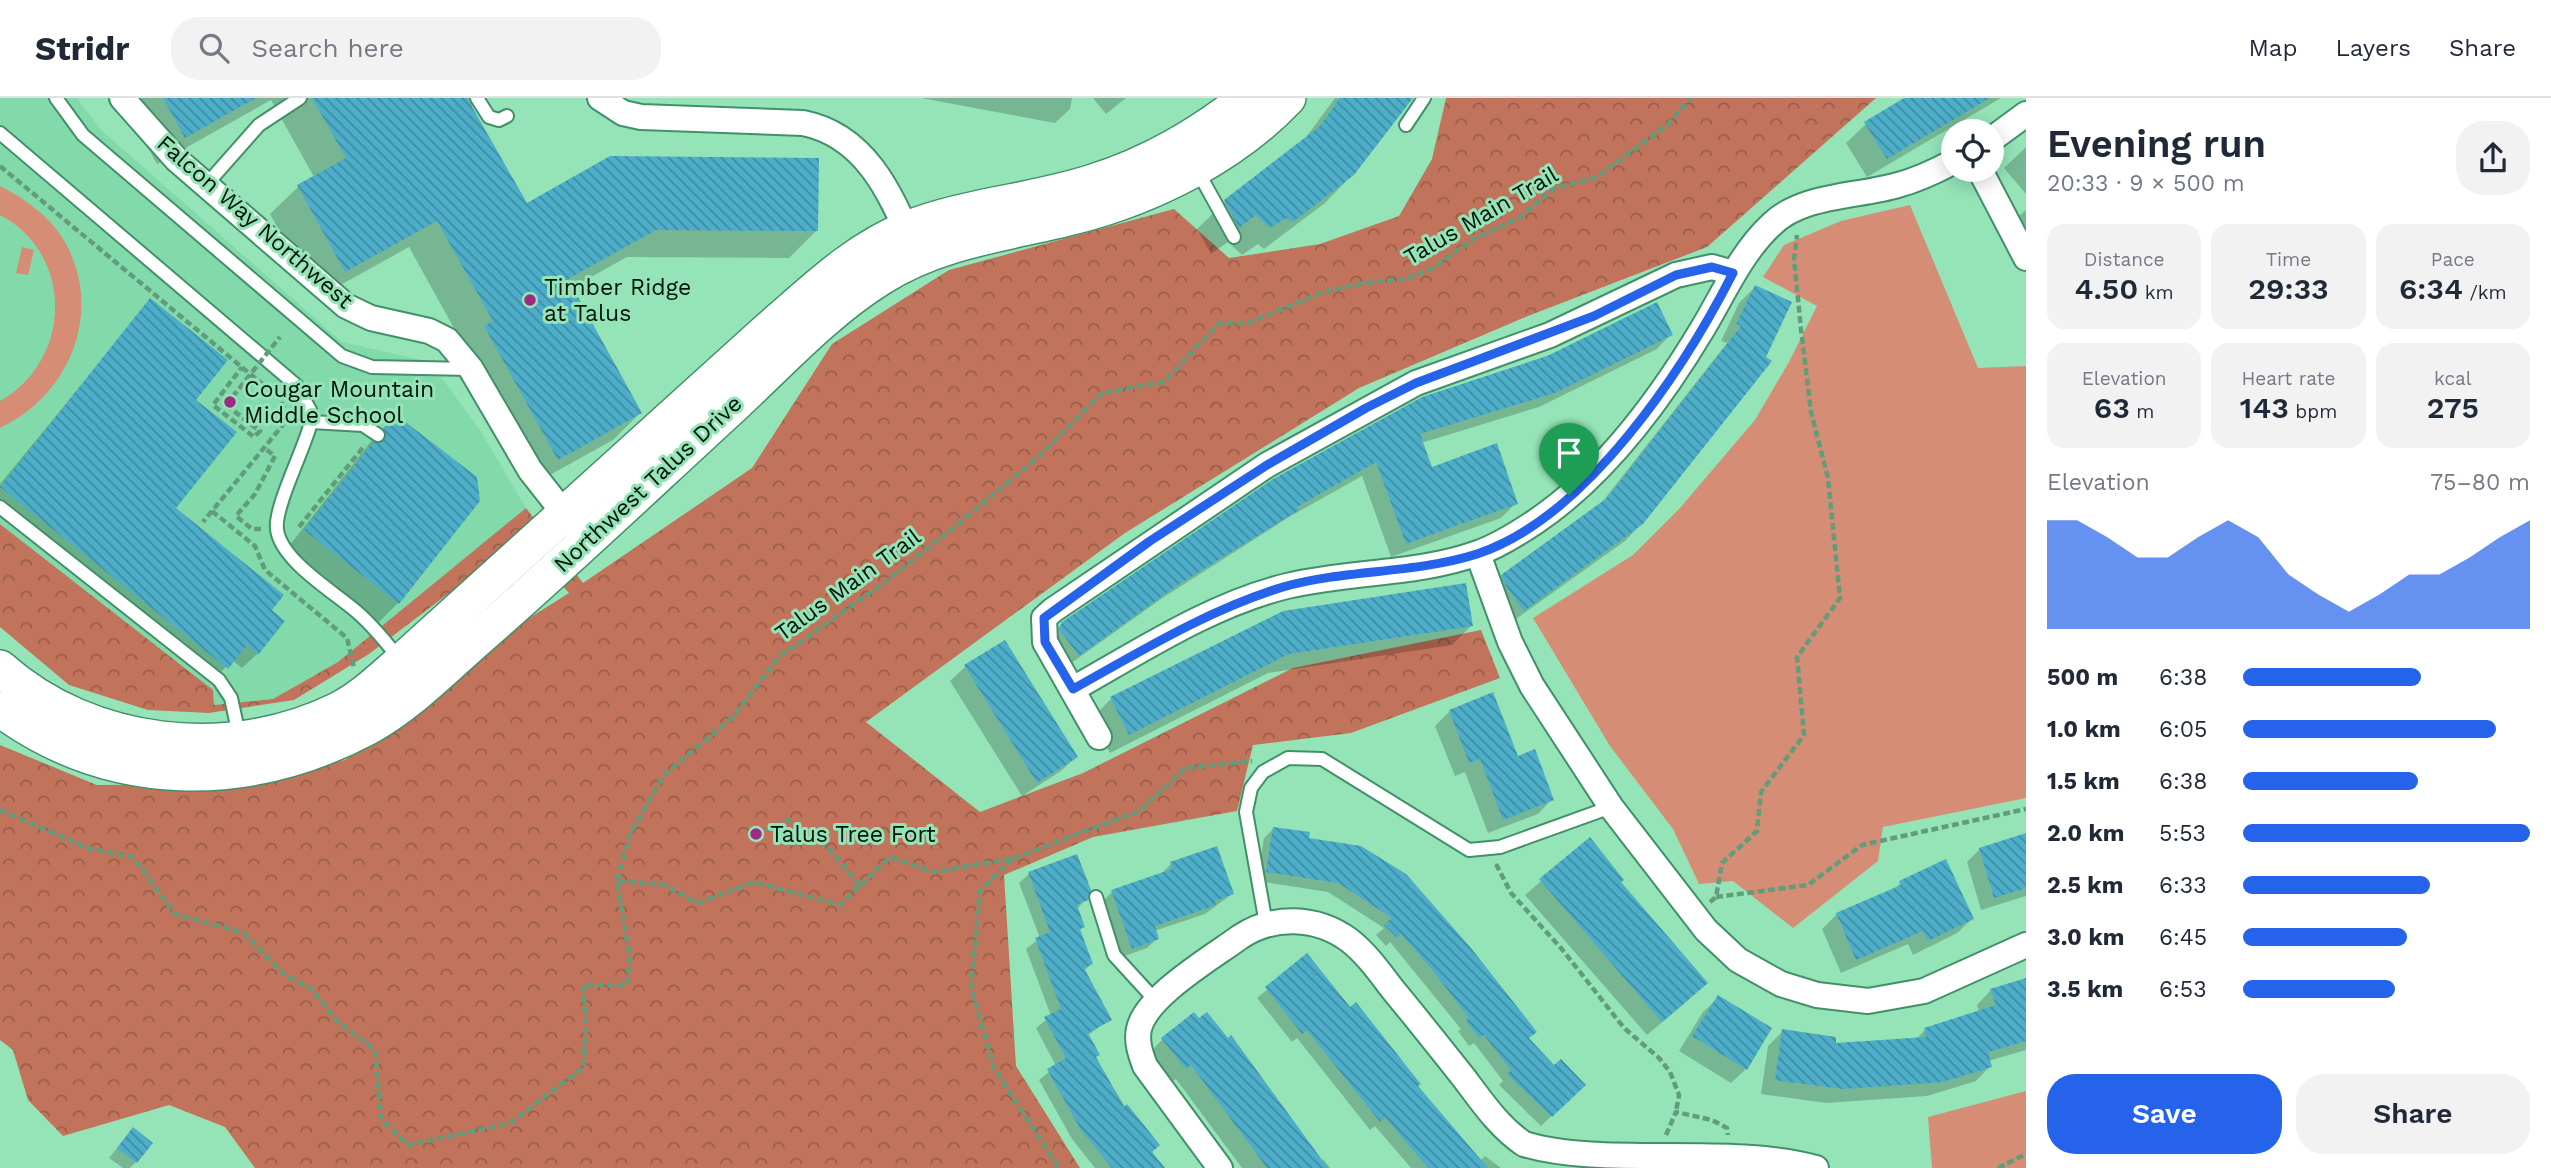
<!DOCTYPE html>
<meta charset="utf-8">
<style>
:root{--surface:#fff;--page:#f2f2f3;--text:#1f2937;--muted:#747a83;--line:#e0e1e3;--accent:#2563eb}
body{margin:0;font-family:"Work Sans",sans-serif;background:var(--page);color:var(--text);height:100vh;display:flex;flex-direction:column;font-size:26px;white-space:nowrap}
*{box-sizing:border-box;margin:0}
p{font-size:23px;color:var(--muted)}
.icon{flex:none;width:38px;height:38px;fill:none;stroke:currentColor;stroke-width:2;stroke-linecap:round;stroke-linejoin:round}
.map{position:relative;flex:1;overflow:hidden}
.details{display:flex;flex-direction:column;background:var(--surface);width:525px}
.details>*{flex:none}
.controls{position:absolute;left:1941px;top:21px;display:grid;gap:14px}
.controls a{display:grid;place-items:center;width:63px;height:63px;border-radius:50%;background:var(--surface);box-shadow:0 4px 18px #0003;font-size:35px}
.pin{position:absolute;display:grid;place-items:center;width:60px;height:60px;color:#fff;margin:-72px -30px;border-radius:50% 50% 50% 0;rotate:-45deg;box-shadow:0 0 7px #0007}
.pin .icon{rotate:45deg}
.round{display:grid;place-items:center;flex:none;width:74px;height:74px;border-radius:28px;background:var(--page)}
.headline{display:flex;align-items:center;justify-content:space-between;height:119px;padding:0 21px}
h1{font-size:38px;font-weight:600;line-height:52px}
.figures{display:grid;grid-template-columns:repeat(3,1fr);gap:10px;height:119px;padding:7px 21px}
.figures div{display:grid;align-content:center;border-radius:18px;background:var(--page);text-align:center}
.figures b{font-size:30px;font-weight:600}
.figures small{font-size:19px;font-weight:400}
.figures p{font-size:19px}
.chart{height:196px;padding:14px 21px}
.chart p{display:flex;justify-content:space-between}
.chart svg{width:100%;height:126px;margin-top:7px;fill:var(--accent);opacity:.7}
.button{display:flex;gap:14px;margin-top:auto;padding:14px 21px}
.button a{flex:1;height:80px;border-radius:28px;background:var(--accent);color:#fff;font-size:28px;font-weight:600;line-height:80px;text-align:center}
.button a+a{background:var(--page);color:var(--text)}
ul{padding:0 21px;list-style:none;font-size:23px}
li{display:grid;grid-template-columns:112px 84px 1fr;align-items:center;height:52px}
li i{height:18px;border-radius:9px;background:var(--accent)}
header{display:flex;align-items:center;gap:42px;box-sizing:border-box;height:98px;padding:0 35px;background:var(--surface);border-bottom:2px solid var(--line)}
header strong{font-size:33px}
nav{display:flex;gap:38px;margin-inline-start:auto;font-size:24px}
.search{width:490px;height:63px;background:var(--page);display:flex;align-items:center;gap:18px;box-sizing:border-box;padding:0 24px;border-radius:28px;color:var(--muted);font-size:26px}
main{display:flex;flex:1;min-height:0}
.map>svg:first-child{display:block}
</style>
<header>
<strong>Stridr</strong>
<div class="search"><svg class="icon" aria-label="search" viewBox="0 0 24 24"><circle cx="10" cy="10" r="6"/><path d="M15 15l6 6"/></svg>Search here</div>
<nav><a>Map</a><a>Layers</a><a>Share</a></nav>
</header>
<main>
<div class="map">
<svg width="2026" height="1070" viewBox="0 0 2026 1070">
<defs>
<pattern id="forest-crowns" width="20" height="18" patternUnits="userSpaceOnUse" patternTransform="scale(1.75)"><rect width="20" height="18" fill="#c1745b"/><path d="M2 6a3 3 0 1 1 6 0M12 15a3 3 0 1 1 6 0" fill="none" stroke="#9a5e49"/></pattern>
<pattern id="building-back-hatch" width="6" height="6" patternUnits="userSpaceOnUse" patternTransform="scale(1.75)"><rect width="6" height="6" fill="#4daeca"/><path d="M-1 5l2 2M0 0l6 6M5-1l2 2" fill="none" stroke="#3e8ca2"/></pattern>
</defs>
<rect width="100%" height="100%" fill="#95e4b8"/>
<polygon fill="#82daab" points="0,0 77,0 101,32 342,244 430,264 480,332 526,410 338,564 273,601 214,607 213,592 0,426"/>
<g fill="#d58d76">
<path d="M0 88C25 101 50 118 65 144 104 214 70 297 0 330V303C72 263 75 156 0 117Z"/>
<polygon points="1910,107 1978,270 2026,268 2026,700 1883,729 1878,763 1793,830 1733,783 1699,786 1673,731 1610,648 1533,520 1633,457 1680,410 1755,322 1789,264 1817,208 1763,179 1784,147 1841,123"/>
<polygon points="22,149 34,152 28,177 16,175"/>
<polygon points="2026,993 2026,1070 1932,1070 1928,1019"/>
</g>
<polygon fill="url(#forest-crowns)" points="1446,0 1876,0 1707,149 1528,218 1359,290 1125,435 866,624 980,714 1083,675 1293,570 1481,532 1500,580 1351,635 1253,647 1237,713 1093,739 1004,777 1016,968 1080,1070 255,1070 225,1029 169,1007 63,1038 28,1002 13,952 0,942 0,647 97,687 242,686 345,662 523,524 569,495 519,442 369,556 294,602 209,615 148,612 69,587 0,529 0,426 213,592 214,607 273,601 338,564 526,410 583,485 752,370 832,246 949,172 1174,111 1229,160 1320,146 1399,118 1432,61"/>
<g fill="#0003">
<polygon points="120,0 479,0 470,9 527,108 816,133 789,160 627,159 571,190 640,315 613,342 530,388 465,250 409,149 317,200 270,116 298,89 314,79 271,2 157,66"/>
<polygon points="921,0 1072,0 1070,11 1055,25"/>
<polygon points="1093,0 1126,0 1106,16"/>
<polygon points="1335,0 1411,0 1353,76 1325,105 1264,151 1258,146 1242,157 1228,144 1211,156 1197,131 1225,104 1304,42"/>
<polygon points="1907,0 2001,0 1867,79 1846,45 1866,26"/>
<polygon points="2026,49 2026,96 2004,70"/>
<polygon points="2026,112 2026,164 2005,130"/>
<polygon points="1755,189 1789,205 1642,425 1625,443 1506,528 1486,495 1502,478 1599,408 1727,245 1721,243 1739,205"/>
<polygon points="151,202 174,410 269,512 257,556 242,570 232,562 212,584 0,414 0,386"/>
<polygon points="1671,236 1657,251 1539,309 1421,345 1431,371 1516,405 1501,420 1391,459 1362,378 1289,419 1161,501 1063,571 1048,540 1063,525 1274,382"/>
<polygon points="396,318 478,403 398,505 379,524 286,452 376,337"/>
<polygon points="1283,514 1471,528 1452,547 1268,575 1110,655 1092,620 1111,601"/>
<polygon points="1004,544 1076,659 1061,673 1022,698 950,583 965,569"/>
<polygon points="1450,613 1517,660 1552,701 1538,716 1488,735 1465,674 1455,678 1435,628"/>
<polygon points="1274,730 1307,741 1528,941 1554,969 1583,987 1541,1028 1499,987 1503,983 1474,945 1469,948 1458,933 1461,931 1390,844 1386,848 1376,837 1384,830 1328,794 1257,783 1264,740"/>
<polygon points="2026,737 2026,798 1981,812 1967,764 1980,751"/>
<polygon points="1589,742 1671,850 1691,900 1647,937 1525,797"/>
<polygon points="1171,766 1232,796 1205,816 1154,833 1157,841 1147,850 1122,859 1103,803 1112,794 1161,776"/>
<polygon points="1029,776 1086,801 1077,811 1083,829 1079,833 1091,866 1084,873 1110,921 1087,938 1095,959 1162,1070 1095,1070 1072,1041 1039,982 1056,968 1036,930 1051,918 1026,851 1040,840 1019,785"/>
<polygon points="1900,785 1972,821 1957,835 1913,857 1908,846 1841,875 1822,831 1837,816 1894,792"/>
<polygon points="1307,858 1480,1063 1485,1058 1501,1070 1411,1070 1375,1028 1370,1032 1297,940 1292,944 1257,900"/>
<polygon points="2026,882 2026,952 1988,963 1990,968 1976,983 1927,998 1826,1005 1761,996 1768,948 1783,933 1834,946 1915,942 1925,932 1979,914 1977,907 1991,892"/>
<polygon points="1718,900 1746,971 1731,985 1679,953 1703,914"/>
<polygon points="1163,941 1320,1063 1323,1061 1330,1070 1242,1070 1176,981 1171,984 1148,956"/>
<polygon points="133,1031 136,1064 130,1070 123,1070 109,1060"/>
</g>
<g fill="url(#building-back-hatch)">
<polygon points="163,0 256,0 185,40"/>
<polygon points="312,0 467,0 527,105 610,58 819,60 818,133 656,132 568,181 642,315 558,362 484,228 493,223 437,123 345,174 297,87 346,60"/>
<polygon points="1340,0 1413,0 1354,77 1293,124 1286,120 1270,130 1256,117 1239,130 1224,102 1320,28"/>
<polygon points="1904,0 1990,0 1887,61 1864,24"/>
<polygon points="1755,187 1792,204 1766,259 1772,263 1643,426 1524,513 1506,488 1501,477 1607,400 1741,228 1736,226"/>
<polygon points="150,200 228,262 196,302 237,334 176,410 284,497 272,512 285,523 258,557 247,547 228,571 0,389"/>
<polygon points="1657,204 1673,237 1555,295 1420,336 1432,369 1497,345 1518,406 1461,426 1457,421 1458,427 1406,446 1376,364 1297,409 1299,412 1178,487 1079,558 1059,531 1062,524 1273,381 1422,299 1547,258"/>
<polygon points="395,316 477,379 480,403 399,506 304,432 373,344 385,342 384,330"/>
<polygon points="1466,485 1473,528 1289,556 1129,637 1110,599 1283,513"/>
<polygon points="1005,542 1078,659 1037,685 964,567"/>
<polygon points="1493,594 1518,658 1535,651 1554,702 1503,722 1480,661 1469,665 1449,612"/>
<polygon points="1273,729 1310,734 1309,740 1361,748 1406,776 1471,850 1537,934 1529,940 1554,967 1561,961 1586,987 1552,1019 1507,976 1511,972 1484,937 1479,940 1466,923 1469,920 1430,869 1401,836 1397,840 1384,827 1392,820 1338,785 1266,774"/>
<polygon points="2026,735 2026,790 1994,800 1979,750"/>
<polygon points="1590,739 1624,782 1621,784 1708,885 1662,924 1539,781"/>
<polygon points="1217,748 1234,796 1215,803 1216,807 1155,828 1159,841 1132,851 1111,792 1172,771 1170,764"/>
<polygon points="1077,756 1091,792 1088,802 1077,807 1085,829 1080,831 1093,866 1084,870 1112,922 1088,935 1100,957 1096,959 1124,1009 1127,1006 1160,1047 1152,1054 1165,1070 1112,1070 1081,1032 1047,971 1066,960 1044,919 1061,911 1035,840 1050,834 1028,774"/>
<polygon points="1946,761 1974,821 1928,843 1923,833 1856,862 1836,815 1901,787 1899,783"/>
<polygon points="1307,855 1350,909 1356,904 1416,980 1421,986 1418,988 1488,1070 1428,1070 1385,1019 1380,1024 1307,932 1302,936 1265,889"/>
<polygon points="2026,880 2026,943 1988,954 1992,969 1943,984 1843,991 1775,982 1782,931 1836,939 1836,945 1926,939 1924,930 1996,907 1990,891"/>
<polygon points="1718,897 1772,930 1747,972 1692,938"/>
<polygon points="1194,914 1199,920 1207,914 1228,940 1231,937 1328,1070 1267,1070 1191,967 1186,971 1161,940"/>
<polygon points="133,1029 153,1045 137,1065 117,1050"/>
</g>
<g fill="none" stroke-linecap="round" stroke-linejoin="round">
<defs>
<g id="lane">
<polyline points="56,0 83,37 342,258 372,269 470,271"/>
<polyline points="477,0 489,19 499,22 507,18"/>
<polyline points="1406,27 1424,0"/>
<path d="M0 35 296 287 310 312 311 324C305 350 274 409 277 431 280 462 334 494 357 514 373 528 387 545 400 562"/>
<polyline points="1197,72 1234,139"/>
<polyline points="206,87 259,27 300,0"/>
<polyline points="311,324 363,327 378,337"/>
<polyline points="0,409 219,582 231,600 239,637"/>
<polyline points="1096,799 1114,857 1156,903"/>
<polyline points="1266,826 1246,714 1251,690 1263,674 1288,660 1322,661 1469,752 1500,749 1611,709"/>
</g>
<g id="street">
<polyline points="122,0 177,62 346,208 371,220 429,233 447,242 471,271 530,372 574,428"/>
<path d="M600 0 623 15 641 19 803 25C864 37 890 93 912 146"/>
<polyline points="1992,41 2026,16"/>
<polyline points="1980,72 2026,160"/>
<polyline points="1478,456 1510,544 1532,588 1611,709 1706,832 1738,862 1781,886 1817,897 1868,903 1924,893 2026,847"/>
<path d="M1073 591C1141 553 1210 507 1287 488 1349 473 1417 477 1478 455 1498 448 1517 436 1535 424 1605 377 1660 302 1703 230 1724 195 1741 155 1771 127 1802 96 1858 99 1898 87 1917 82 1936 73 1953 64"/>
<polyline points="1099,639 1045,544 1044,520 1053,512 1267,367 1416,285 1550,237 1676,177 1712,169 1733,175"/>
<path d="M1220 1070 1145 968C1141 957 1136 944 1139 931 1146 898 1213 859 1240 839 1273 817 1316 818 1349 842 1367 856 1380 875 1394 893 1418 922 1441 951 1464 980 1482 1004 1499 1029 1524 1046 1602 1070 1729 1046 1816 1070"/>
</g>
<g id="secondary">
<path d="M0 570C91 651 230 665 338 612 362 600 381 581 402 563L769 231C811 195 854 152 907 131 967 107 1032 104 1093 84 1151 66 1199 37 1247 0"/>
<path d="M0 611C111 693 248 693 368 629 410 606 445 569 481 538 568 462 651 383 736 305 781 263 827 213 880 180 939 142 1010 135 1076 118 1153 98 1233 58 1288 0"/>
</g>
</defs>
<use href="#lane" stroke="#429069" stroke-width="16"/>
<use href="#street" stroke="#429069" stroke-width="28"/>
<use href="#secondary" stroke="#429069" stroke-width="38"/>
<g stroke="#619c7b" stroke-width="4.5" stroke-dasharray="7 3.5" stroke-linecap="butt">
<polyline points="0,68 279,300 287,317 282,328 203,424"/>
<polyline points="226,307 260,333 254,339 213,307 242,269"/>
<polyline points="212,413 255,448 265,472 347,540 354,570"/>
<polyline points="299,429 365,347"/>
<polyline points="261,431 252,431 236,418 255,396 275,358 264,350"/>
<polyline points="0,712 88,750 133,759 175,816 244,835 285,877 312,891 336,922 375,952 381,1021 408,1047 510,1025 583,970 586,927 583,887 627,887 630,860 617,783 630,736 664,677 732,620 779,559 885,484 958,426 1039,358 1102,295 1164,284 1219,225 1248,225 1323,194 1364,185 1405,181 1431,171 1475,140 1519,120 1555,90 1597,79 1667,27 1691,0"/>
<polyline points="756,736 788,722 828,749 860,788"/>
<polyline points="1012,761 980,793 971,889 994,970 1059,1070"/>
<polyline points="1496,766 1511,795 1561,850 1624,930 1659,960 1670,974 1679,997 1676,1014"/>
<polyline points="618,783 662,786 698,805 754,784 840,807 890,759 934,774 1014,760 1139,713 1186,670 1252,663"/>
<polyline points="1716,799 1808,787 1862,747 2026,711"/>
<polyline points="1710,804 1716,799 1722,765 1757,733 1761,694 1804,637 1797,559 1840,500 1828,380 1811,314 1801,231 1794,161 1797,137"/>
<polyline points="1666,1037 1676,1014 1712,1022 1727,1030 1728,1037"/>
<polyline points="1998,1070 2026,1056"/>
</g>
<use href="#lane" stroke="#fff" stroke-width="12"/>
<use href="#street" stroke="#fff" stroke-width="24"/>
<use href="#secondary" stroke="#fff" stroke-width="35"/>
<polyline stroke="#619c7b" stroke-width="4.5" stroke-dasharray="7 3.5" stroke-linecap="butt" points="226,307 280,239"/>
</g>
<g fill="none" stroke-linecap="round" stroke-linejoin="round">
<defs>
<path id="route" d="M1712 169 1733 175C1683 273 1586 420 1477 456 1414 476 1346 471 1283 489 1208 512 1141 553 1073 591L1045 544 1044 520 1150 443 1267 367 1366 310 1416 285 1594 218 1676 177Z"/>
</defs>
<use href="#route" stroke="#fff" stroke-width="14"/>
<use href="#route" stroke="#2563eb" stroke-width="9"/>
</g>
<g fill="#9f2983" stroke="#95e4b8" stroke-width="2.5">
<circle cx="530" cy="202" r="7"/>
<circle cx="230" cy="304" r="7"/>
<circle cx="756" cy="736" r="7"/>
</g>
<g text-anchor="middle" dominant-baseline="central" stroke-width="6" stroke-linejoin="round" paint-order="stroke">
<g font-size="23" fill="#001409" stroke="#95e4b8">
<text transform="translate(1481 118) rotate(-30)">Talus Main Trail</text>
<text transform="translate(255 124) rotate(41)">Falcon Way Northwest</text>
<text transform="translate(648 386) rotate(-43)">Northwest Talus Drive</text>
<text transform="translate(848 487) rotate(-36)">Talus Main Trail</text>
</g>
<g font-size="23" fill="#001409" stroke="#95e4b8" text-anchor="start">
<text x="544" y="189">Timber Ridge<tspan x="544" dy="26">at Talus</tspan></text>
<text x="244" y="291">Cougar Mountain<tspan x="244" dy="26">Middle School</tspan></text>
<text x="770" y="736">Talus Tree Fort</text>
</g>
</g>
</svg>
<div class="controls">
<a><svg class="icon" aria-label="locate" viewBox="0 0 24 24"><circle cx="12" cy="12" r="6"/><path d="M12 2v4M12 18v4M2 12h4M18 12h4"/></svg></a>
</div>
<div class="pin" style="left:1569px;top:397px;background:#1e9e55"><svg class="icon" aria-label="arrive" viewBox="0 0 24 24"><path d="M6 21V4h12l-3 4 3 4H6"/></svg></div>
</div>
<section class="details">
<div class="headline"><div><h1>Evening run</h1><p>20:33 · 9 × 500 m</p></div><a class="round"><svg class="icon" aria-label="share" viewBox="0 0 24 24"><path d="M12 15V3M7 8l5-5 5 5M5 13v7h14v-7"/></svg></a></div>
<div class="figures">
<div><p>Distance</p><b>4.50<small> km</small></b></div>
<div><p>Time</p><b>29:33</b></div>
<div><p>Pace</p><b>6:34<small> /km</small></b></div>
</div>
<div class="figures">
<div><p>Elevation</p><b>63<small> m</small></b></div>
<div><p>Heart rate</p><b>143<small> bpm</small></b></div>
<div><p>kcal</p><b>275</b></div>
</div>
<div class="chart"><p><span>Elevation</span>75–80 m</p>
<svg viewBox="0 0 160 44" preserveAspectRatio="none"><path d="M0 44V6L10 6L20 12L30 19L40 19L50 12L60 6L70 12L80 25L90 32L100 38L110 32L120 25L130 25L140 19L150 12L160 6V44z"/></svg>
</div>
<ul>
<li><b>500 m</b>6:38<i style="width:62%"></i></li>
<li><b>1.0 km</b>6:05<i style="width:88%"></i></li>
<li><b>1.5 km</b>6:38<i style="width:61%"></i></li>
<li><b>2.0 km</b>5:53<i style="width:100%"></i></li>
<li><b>2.5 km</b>6:33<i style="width:65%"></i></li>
<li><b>3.0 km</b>6:45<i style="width:57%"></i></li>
<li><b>3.5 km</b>6:53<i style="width:53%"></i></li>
</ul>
<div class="button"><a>Save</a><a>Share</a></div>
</section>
</main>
